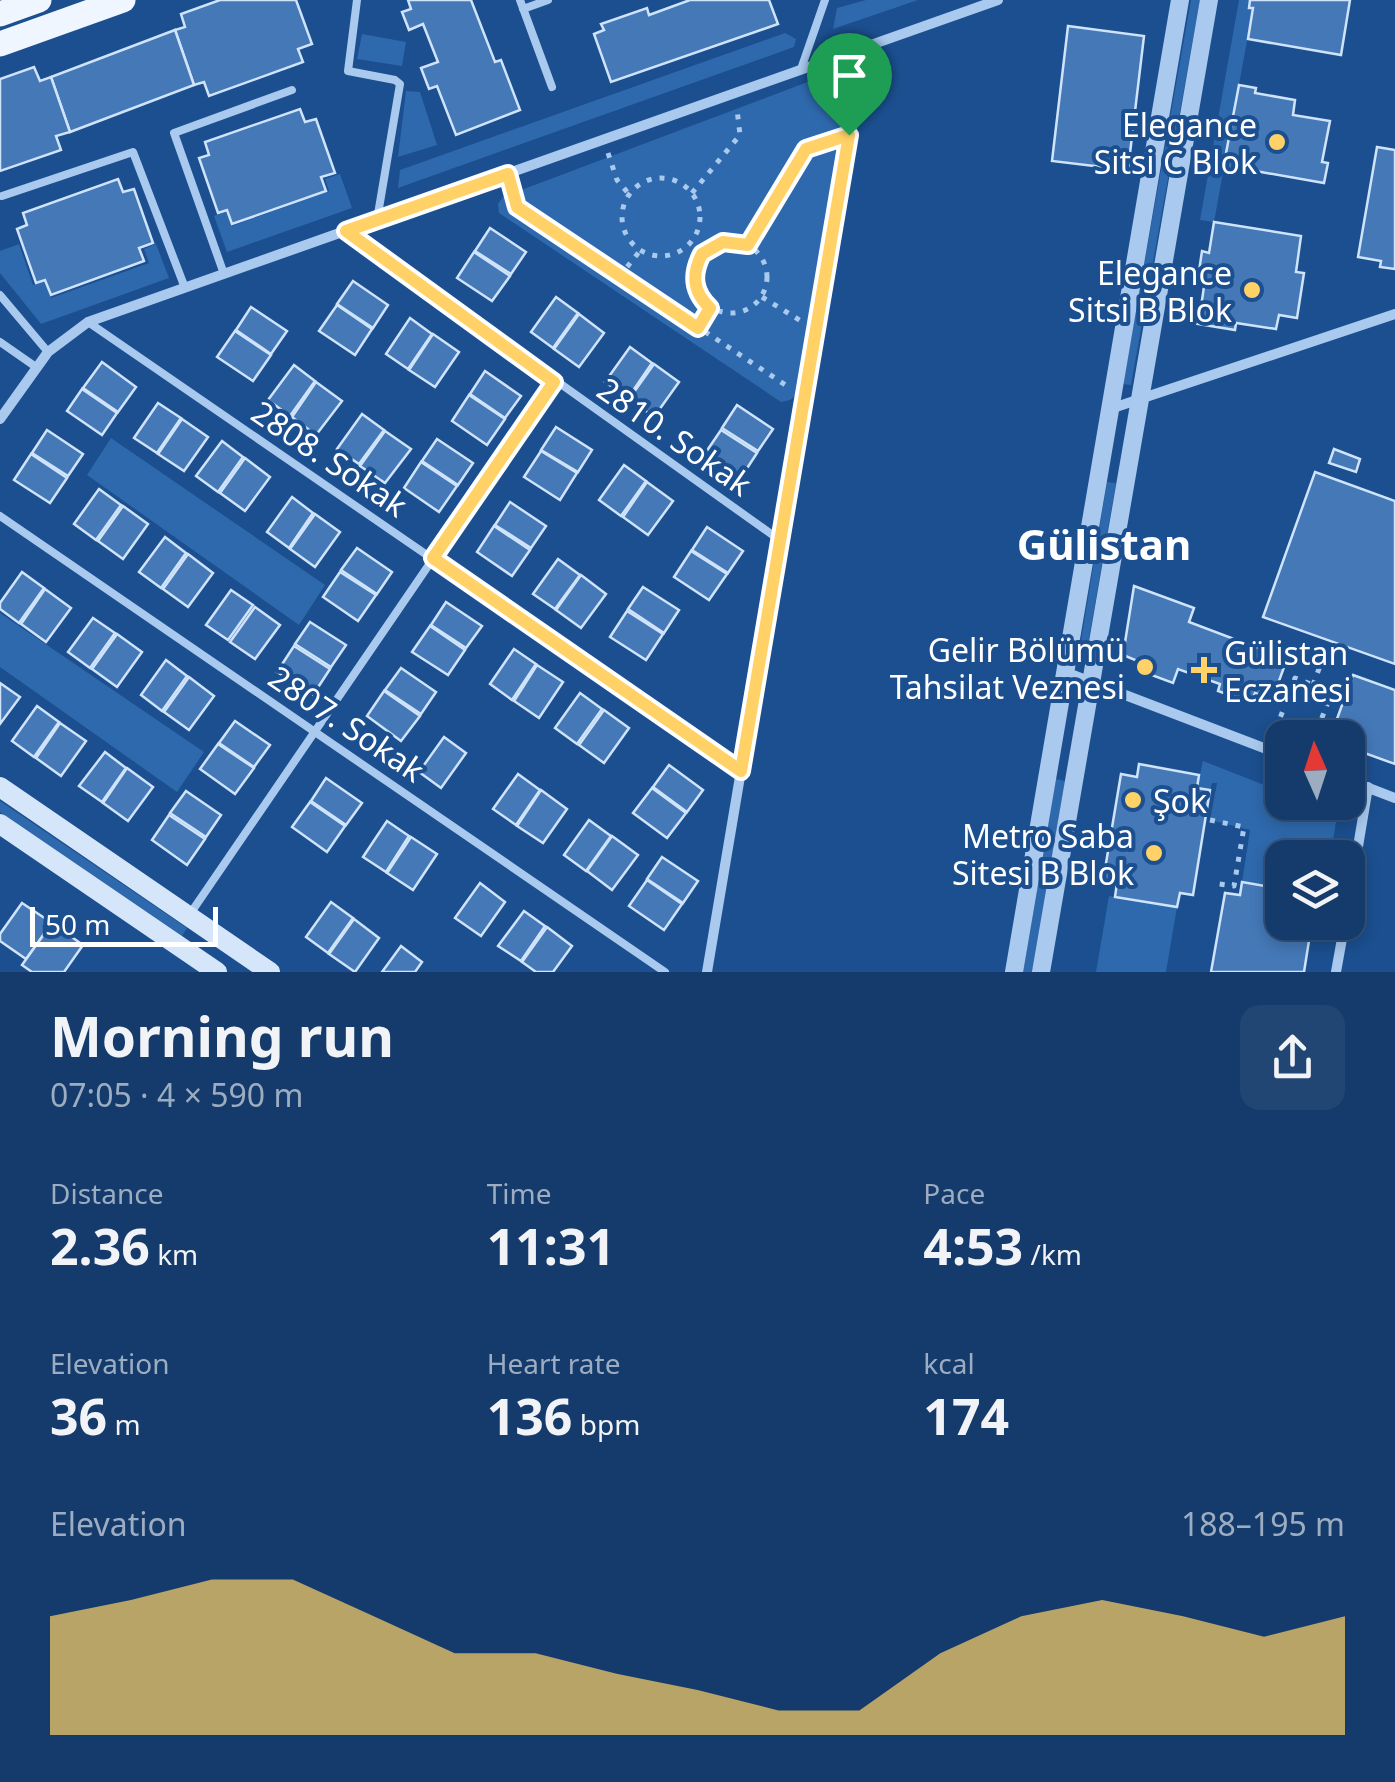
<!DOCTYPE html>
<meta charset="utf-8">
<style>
:root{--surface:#143b6b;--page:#214673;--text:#f1f3f6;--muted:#9dadc1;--line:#33557e;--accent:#ffd166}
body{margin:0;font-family:"Noto Sans",sans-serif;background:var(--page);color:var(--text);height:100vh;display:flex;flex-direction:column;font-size:38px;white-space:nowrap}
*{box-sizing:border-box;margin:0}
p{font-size:32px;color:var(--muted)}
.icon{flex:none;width:55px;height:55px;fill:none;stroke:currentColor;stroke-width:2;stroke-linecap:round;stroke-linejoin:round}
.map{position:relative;height:972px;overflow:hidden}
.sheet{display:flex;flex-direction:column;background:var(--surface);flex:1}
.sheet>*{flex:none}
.needle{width:65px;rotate:357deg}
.controls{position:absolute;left:1265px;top:720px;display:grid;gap:20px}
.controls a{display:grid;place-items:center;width:100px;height:100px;border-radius:20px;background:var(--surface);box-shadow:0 5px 15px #0003,0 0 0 2px var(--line);font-size:50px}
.scale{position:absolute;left:30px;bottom:25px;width:188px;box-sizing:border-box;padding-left:10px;border:5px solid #fff;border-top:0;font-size:28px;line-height:35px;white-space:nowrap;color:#fff;-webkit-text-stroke:8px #1b4f8f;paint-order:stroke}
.pin{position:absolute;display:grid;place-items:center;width:85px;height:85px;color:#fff;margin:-102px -42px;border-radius:50% 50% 50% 0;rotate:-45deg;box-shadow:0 0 10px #0007}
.pin .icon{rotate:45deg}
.round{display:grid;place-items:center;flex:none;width:105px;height:105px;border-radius:20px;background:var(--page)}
.overview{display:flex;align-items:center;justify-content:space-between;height:170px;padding:0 50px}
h1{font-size:55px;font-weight:700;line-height:75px}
.figures{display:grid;grid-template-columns:repeat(3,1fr);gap:15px;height:170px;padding:10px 50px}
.figures div{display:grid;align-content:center}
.figures b{font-size:50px;font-weight:700}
.figures small{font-size:28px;font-weight:400}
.figures p{font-size:28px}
.chart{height:280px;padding:20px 50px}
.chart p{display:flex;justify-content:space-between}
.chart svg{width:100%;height:180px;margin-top:10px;fill:var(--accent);opacity:.7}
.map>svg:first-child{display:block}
</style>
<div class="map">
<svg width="1395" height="972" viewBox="0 0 1395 972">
<rect width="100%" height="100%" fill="#1b4f8f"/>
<g fill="#2e69ad">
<polygon points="866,0 918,0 833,29 837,8"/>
<polygon points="1191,0 1200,0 1131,385 1123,384"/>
<polygon points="1239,0 1250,0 1249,7 1253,8 1214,222 1200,220"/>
<polygon points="785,33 796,39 794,47 398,188 400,170"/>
<polygon points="362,34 406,42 402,66 357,59"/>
<path d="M826 75C842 77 845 88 845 102L800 392 790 400 781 402 499 213 498 204 503 197Z"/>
<polygon points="406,91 420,92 437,145 398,157"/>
<polygon points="340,174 352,208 227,252 214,216 226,211 232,226 329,191 325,179"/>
<polygon points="19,244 33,285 45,281 51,298 149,263 144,249 156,244 169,278 41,324 0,273 0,251"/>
<polygon points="111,438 325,585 299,625 87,475"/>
<polygon points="1107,482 1116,483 1085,662 1078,659"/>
<polygon points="0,613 204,752 177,792 0,667"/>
<path d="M1203 761 1282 792V802C1306 803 1321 802 1336 822L1330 857 1282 858V889L1242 882 1250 830 1210 820 1217 783H1212L1210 790 1197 788Z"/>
<polygon points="1056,779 1065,781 1032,972 1023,972"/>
<polygon points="0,801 187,928 182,936 0,812"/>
<polygon points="1109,896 1177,907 1166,972 1096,972"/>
</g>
<g fill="#4478b7" stroke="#cfe3fa" stroke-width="2.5">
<polygon points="220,0 296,0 312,44 298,49 303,62 209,96 204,82 194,85 175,30 185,27 181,14"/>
<polygon points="408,0 471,0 495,62 501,60 520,110 456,135 437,86 429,89 421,68 438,62 423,24 409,30 402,12 411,9"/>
<polygon points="690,0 769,0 778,24 611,82 594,34 604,30 601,24 647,8 649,15"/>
<polygon points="1250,0 1350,0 1341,55 1248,39 1253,8 1249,8"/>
<polygon points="1068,26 1144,36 1128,170 1052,161"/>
<polygon points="175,30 194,85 70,132 51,77"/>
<polygon points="34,67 40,81 51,77 70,132 56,136 61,150 0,171 0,79"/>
<polygon points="1239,85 1256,88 1255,93 1295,100 1293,115 1330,121 1322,162 1328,163 1324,183 1244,169 1243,173 1223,169"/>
<polygon points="300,109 305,122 316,119 335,173 321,177 326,191 232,224 227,210 218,213 199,158 209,155 205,142"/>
<polygon points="1377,147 1395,150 1395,269 1380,267 1381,261 1358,257"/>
<polygon points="118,179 123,192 134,189 153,243 139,248 144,261 51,295 45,280 36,283 17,229 27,225 23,213"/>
<polygon points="1214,222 1301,236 1296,272 1304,273 1297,318 1279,315 1276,329 1236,323 1235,330 1192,323 1195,306 1201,307 1206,273 1199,271 1202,251 1209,253"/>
<polygon points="490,228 526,252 511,274 475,251"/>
<polygon points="474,252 510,276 492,301 457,278"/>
<polygon points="353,281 388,305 373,328 337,304"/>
<polygon points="556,297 578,313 553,348 531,332"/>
<polygon points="337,305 372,329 355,355 319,331"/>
<polygon points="251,307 287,331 271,354 236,330"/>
<polygon points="579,314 604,333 579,367 554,349"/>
<polygon points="410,318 432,334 408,369 386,354"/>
<polygon points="235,331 271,355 253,381 217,357"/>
<polygon points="433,334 459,352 435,387 409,370"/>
<polygon points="630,347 652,363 628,398 605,382"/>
<polygon points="102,362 136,387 118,412 83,388"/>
<polygon points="654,364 679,382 654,417 629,399"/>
<polygon points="294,365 315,381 290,416 268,400"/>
<polygon points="485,371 521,396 505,418 470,394"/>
<polygon points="316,382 342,401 316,435 292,417"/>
<polygon points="82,389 117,413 102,435 67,411"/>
<polygon points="469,395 505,419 487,445 452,421"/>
<polygon points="158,403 181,418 157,453 134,438"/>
<polygon points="737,405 773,429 758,451 722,428"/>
<polygon points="362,414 384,430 359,464 337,449"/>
<polygon points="182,419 208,437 184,471 158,454"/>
<polygon points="556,427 592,450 578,472 541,450"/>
<polygon points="47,430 83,454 68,476 32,453"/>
<polygon points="721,430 757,453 740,479 704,455"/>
<polygon points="385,431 411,449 385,483 360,466"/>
<polygon points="437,439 473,463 458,485 422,461"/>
<polygon points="222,441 243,457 218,492 196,476"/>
<polygon points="1334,449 1360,459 1356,472 1329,463"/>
<polygon points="541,451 577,473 560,500 524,477"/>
<polygon points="31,454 67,478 50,503 14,480"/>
<polygon points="245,458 270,477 245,511 220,493"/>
<polygon points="421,462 457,486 439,512 404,488"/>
<polygon points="624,465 646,481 621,516 599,500"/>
<polygon points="1315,472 1395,501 1395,664 1263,617"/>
<polygon points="647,482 673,501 648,535 623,517"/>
<polygon points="99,489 121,505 96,540 74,524"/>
<polygon points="292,497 313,513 289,548 267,532"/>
<polygon points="510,502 546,526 531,548 495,525"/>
<polygon points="123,506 148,524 123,559 98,541"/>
<polygon points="315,514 340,532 315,567 290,549"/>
<polygon points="494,526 530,550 512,576 477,552"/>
<polygon points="707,527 743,551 728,573 692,550"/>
<polygon points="165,537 186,553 161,588 139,572"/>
<polygon points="357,548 392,572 377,594 341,570"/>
<polygon points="691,551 727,574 709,600 674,577"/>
<polygon points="188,554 213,573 188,607 163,589"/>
<polygon points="558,559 580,575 555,609 533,594"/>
<polygon points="22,572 44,588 19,623 0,609 0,603"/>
<polygon points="340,572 376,595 358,621 323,597"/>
<polygon points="581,575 606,594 581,628 556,610"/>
<polygon points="1134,586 1194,608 1189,622 1287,659 1272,700 1255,693 1251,703 1218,691 1220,684 1178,669 1173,683 1138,670 1140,662 1123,655"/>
<polygon points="643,587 679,610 664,633 628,609"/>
<polygon points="45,589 71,608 46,642 21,624"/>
<polygon points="231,590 253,605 228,640 206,625"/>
<polygon points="446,602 482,626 466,648 431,625"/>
<polygon points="255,607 280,625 255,659 230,642"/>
<polygon points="627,611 663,634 646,660 610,637"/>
<polygon points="93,618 115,633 90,668 68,652"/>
<polygon points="310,622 346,645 331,667 295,644"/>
<polygon points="430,626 465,650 448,675 412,652"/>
<polygon points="117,634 142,652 117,687 92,669"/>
<polygon points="294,646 330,669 313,695 277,672"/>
<polygon points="514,649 536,664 512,700 490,684"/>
<polygon points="166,660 187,676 162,711 141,695"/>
<polygon points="537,665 563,682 539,718 514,701"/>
<polygon points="401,668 436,692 421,714 385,690"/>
<polygon points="1353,675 1395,690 1395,764 1348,747 1348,738 1330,738"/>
<polygon points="189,677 214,696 189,730 164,712"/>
<polygon points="0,683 20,697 0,724"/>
<polygon points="384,691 420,716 401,741 367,716"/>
<polygon points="580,693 602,709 577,744 555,728"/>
<polygon points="37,706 59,722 34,757 12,741"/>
<polygon points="604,710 629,728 604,763 579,745"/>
<polygon points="235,721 270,745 254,767 219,743"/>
<polygon points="60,723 86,741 61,776 36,758"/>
<polygon points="444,737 466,753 441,788 419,772"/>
<polygon points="218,744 254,768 235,794 200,769"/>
<polygon points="105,752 126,768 102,802 79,786"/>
<polygon points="1139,764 1199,775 1197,788 1210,790 1193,895 1180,893 1177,907 1115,897 1117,883 1103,881 1121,774 1137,777"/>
<polygon points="669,765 703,790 687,812 653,787"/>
<polygon points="127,768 153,787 128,821 103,803"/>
<polygon points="518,774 540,790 516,825 493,809"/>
<polygon points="326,778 362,803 346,825 311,801"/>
<polygon points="652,788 686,813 667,838 633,813"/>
<polygon points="541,790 567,809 543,843 517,826"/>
<polygon points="186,791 221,815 206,837 170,813"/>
<polygon points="310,802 345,826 327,852 292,827"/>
<polygon points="169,815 205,839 187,865 152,840"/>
<polygon points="589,820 611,836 586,871 564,855"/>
<polygon points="387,821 409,836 386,872 363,857"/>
<polygon points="612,836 638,855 612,890 587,871"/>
<polygon points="411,837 437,854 413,890 387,873"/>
<polygon points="662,857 698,881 683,903 647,879"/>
<polygon points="647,880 682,904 664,930 629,906"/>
<polygon points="1242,882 1282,889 1282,922 1312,922 1304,972 1211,972 1225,893 1240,895"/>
<polygon points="480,883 505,902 481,936 455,918"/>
<polygon points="331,902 353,918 328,953 306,937"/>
<polygon points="22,903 52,923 26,959 0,941 0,934"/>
<polygon points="524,911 545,926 521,961 498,946"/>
<polygon points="354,919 379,938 355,972 329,954"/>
<polygon points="52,923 83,945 64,972 32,972 22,965"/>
<polygon points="547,927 572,946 553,972 536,972 522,962"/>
<polygon points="401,946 422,962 415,972 382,972"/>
</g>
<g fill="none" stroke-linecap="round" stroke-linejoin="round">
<g stroke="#a9c9ee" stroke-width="5" stroke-dasharray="5 8" stroke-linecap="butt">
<polyline points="608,153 617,180 629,194"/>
<circle cx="661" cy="217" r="39"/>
<polyline points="512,186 517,207 790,388"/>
<polyline points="692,193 740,135 737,109"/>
<circle cx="731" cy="277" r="36"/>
<polyline points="748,245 806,149 830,141"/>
<polyline points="619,277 639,252"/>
<polyline points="762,297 801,321"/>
<polyline points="698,329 710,308"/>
<polyline points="1313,685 1320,666"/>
<polyline points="1276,729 1295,678 1332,692 1314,738"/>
<polyline points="1210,820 1244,827 1234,886 1212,883"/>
</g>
<g stroke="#a9c9ee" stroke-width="8">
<polyline points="357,0 348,71 395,80 400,84 377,220"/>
<polyline points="520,0 552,87"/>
<polyline points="523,9 548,0"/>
<polyline points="801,69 825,0"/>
<polyline points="2,196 133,152 185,288"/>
<polyline points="346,231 781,541"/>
<polyline points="224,274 174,133 292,90"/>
<polyline points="0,295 48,352"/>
<polyline points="88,322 741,771"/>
<polyline points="0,342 36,367"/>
<polyline points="0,516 665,972"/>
<polyline points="190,914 554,382"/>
</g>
<g stroke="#a9c9ee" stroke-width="10">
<polyline points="1110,409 1395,314"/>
<polyline points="0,419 48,352 88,322 998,0"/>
<polyline points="1065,672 1282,755"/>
<polyline points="1348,780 1395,798"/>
<polyline points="1348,906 1368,787"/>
<polyline points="707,972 863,48"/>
<polyline points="1336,972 1345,922"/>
</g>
<g stroke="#a9c9ee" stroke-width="18">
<polyline points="1014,972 1180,0"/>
<polyline points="1041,972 1209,0"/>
</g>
<g stroke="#d6e6fa" stroke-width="20">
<polyline points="0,787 270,972"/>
<polyline points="0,824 217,972"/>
</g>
<g stroke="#f0f6ff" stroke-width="25">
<polyline points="0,14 39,0"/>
<polyline points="0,44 123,0"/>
</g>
</g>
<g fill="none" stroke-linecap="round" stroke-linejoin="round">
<defs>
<path id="route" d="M849 135 741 771 433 558 554 382 346 231 508 174 517 207 698 328 710 308C693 292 691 275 702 254L723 242 748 245 806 149Z"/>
</defs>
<use href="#route" stroke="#fff" stroke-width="20"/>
<use href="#route" stroke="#ffd166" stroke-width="12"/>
</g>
<g fill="#ffd166" stroke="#1b4f8f" stroke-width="4">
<circle cx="1277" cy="142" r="10"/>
<circle cx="1252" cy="290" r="10"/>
<circle cx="1145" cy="667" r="10"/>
<path d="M1199 655h10v10h10v10h-10v10h-10v-10h-10v-10h10z"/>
<circle cx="1133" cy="800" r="10"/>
<circle cx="1154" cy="853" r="10"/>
</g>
<g text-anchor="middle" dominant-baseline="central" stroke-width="8" stroke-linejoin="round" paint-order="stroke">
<g font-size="32" fill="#fff" stroke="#1b4f8f" text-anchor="end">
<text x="1257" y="124">Elegance<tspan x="1257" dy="37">Sitsi C Blok</tspan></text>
<text x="1232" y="272">Elegance<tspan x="1232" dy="37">Sitsi B Blok</tspan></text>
<text x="1125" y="649">Gelir Bölümü<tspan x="1125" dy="37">Tahsilat Veznesi</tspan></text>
<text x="1224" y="652" text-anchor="start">Gülistan<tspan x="1224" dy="37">Eczanesi</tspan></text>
<text x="1153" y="800" text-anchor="start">Şok</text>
<text x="1134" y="835">Metro Saba<tspan x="1134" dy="37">Sitesi B Blok</tspan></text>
</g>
<g font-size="32" fill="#fff" stroke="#1b4f8f">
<text transform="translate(675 436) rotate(35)">2810. Sokak</text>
<text transform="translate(330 458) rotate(34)">2808. Sokak</text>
<text transform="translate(347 723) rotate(34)">2807. Sokak</text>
</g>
<g font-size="42" font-weight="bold" fill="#fff" stroke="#1b4f8f">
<text x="1104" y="543">Gülistan</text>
</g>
</g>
</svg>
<div class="controls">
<a><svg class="needle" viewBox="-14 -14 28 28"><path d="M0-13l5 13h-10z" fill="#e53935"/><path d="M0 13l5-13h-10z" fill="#9dadc1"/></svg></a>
<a><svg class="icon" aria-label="layers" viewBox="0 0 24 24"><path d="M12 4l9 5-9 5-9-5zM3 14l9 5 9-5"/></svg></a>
</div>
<div class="scale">50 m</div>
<div class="pin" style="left:849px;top:135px;background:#1e9e55"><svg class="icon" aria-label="arrive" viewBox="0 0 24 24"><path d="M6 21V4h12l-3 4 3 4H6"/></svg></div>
</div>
<section class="sheet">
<div class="overview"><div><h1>Morning run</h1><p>07:05 · 4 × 590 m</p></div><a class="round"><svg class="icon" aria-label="share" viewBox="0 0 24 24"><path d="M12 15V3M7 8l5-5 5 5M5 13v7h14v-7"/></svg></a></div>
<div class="figures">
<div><p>Distance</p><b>2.36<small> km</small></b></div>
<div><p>Time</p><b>11:31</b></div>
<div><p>Pace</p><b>4:53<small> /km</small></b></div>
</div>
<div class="figures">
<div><p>Elevation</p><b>36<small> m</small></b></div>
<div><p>Heart rate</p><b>136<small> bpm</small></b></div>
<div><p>kcal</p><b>174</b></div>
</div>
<div class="chart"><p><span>Elevation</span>188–195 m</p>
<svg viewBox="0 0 160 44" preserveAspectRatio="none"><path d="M0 44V15L10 11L20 6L30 6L40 15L50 24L60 24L70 29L80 33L90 38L100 38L110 24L120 15L130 11L140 15L150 20L160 15V44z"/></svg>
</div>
</section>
